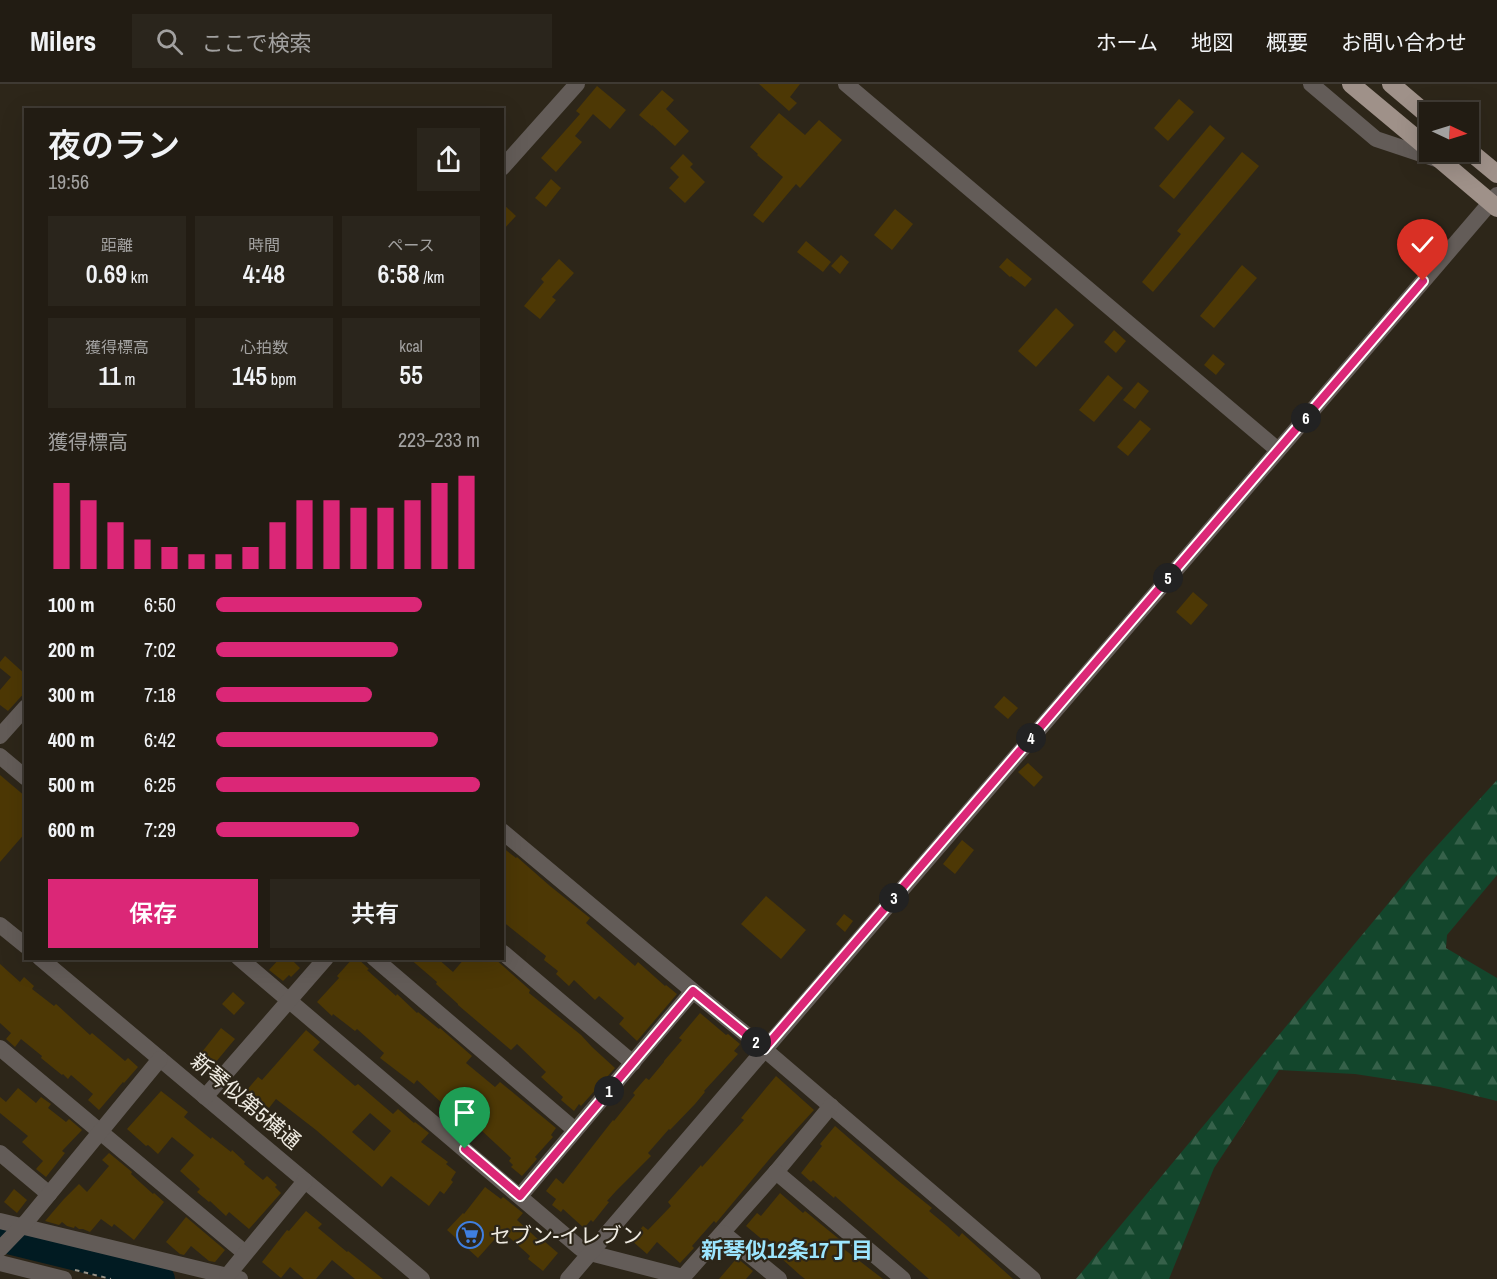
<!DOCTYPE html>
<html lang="ja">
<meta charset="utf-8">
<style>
:root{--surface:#221c13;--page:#2a251c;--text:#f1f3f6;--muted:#a2a1a0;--line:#3f3a33;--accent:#db2777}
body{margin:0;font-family:"Archivo Narrow","Noto Sans JP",sans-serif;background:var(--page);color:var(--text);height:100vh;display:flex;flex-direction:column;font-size:22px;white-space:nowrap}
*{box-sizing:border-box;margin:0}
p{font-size:20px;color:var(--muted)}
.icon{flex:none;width:33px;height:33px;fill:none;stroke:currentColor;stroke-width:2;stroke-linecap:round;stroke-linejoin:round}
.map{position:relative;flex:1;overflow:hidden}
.sheet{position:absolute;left:24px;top:24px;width:480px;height:852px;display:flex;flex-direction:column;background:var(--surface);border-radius:0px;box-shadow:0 6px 24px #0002,0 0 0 2px var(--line)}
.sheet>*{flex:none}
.needle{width:39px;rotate:94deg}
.tools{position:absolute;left:1419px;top:18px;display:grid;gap:12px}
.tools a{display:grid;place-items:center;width:60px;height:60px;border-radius:0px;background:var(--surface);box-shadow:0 6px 24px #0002,0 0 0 2px var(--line);font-size:30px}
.pin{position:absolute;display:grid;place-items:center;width:51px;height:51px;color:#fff;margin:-62px -26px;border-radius:50% 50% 50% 0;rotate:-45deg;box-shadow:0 0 6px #0007}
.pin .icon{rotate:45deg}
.km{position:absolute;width:30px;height:30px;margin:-15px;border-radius:50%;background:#222;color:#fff;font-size:16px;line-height:30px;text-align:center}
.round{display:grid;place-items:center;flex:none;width:63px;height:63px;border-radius:0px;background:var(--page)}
.head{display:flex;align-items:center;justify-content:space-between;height:102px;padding:0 24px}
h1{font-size:33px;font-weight:600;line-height:45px}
.figures{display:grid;grid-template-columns:repeat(3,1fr);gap:9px;height:102px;padding:6px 24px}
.figures div{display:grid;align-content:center;border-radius:0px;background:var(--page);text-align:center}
.figures b{font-size:26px;font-weight:600}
.figures small{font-size:16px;font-weight:400}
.figures p{font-size:16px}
.chart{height:168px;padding:12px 24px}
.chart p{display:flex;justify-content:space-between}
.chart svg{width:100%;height:108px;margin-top:6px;stroke:var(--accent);stroke-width:6}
.action{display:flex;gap:12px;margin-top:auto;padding:12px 24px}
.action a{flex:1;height:69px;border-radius:0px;background:var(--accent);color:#fff;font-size:24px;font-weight:600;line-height:69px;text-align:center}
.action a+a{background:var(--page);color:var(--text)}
ul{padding:0 24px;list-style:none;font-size:20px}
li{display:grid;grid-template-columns:96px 72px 1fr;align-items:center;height:45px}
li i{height:15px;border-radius:8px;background:var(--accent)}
header{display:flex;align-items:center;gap:36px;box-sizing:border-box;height:84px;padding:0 30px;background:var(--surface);border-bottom:2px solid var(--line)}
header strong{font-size:28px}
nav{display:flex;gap:33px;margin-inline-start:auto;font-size:21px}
.search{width:420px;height:54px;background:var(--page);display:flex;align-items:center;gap:15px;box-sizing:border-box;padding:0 21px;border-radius:0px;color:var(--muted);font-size:22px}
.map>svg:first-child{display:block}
</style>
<header>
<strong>Milers</strong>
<div class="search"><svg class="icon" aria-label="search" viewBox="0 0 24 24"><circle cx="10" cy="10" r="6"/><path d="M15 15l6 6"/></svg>ここで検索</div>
<nav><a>ホーム</a><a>地図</a><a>概要</a><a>お問い合わせ</a></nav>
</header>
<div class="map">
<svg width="1497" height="1195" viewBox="0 0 1497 1195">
<defs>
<pattern id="forest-firs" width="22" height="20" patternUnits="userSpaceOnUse" patternTransform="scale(1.5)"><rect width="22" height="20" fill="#13462c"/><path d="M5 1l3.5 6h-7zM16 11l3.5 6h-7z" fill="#36614a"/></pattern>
</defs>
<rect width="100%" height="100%" fill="#2d2619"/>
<polygon fill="url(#forest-firs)" points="1497,696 1497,791 1447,851 1446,864 1497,894 1497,1017 1440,1003 1355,990 1279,986 1214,1084 1169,1195 1076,1195 1426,774"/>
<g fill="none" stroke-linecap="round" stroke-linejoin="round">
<polyline stroke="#011b22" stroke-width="26" points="0,1155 162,1195"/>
</g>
<g fill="#4d3805" fill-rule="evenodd">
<polygon points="759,0 800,0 790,13 797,19 789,27"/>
<polygon points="597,2 626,26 610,45 593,30 575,52 582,58 556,88 541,74 580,30 576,27"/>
<polygon points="662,6 674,16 666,25 689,47 675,62 652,41 652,42 639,31"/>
<polygon points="1179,15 1194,28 1168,57 1154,44"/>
<polygon points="779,29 805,51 819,36 842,56 800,104 796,100 763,139 753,131 783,93 757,71 758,70 750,63"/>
<polygon points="1210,41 1225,54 1174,115 1159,102"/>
<polygon points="1242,68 1259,82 1153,208 1142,198 1181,150 1177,147"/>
<polygon points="683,70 693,80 690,83 705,98 685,119 669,104 679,93 670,84"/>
<polygon points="551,95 561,104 546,123 535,114"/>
<polygon points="502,119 516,132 502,147"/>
<polygon points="895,125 913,140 892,166 874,151"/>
<polygon points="806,157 831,178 823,188 797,168"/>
<polygon points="841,171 849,178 840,190 831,182"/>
<polygon points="1007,174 1032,195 1025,203 1011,192 1010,193 999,183"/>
<polygon points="559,175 574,189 552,213 556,216 540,235 524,222 544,198 541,195"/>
<polygon points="1242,181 1257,194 1214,244 1200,232"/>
<polygon points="1056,224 1074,241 1036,283 1018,267"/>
<polygon points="1114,246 1126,257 1116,269 1104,258"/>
<polygon points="1213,270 1225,280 1216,291 1204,281"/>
<polygon points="1108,291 1123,304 1094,338 1079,326"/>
<polygon points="1138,298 1149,307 1135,325 1123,316"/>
<polygon points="1140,336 1151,345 1128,372 1117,363"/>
<polygon points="1193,508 1208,521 1191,541 1176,528"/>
<polygon points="5,572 26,591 26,607 8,627 0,621 0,606 11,593 0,584 0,578"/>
<polygon points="1004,612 1018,624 1008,635 994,623"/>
<polygon points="1028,679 1043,693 1034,703 1018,688"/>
<polygon points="0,691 26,713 26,748 0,778"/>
<polygon points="962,756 974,766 955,790 943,780"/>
<polygon points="502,763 516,774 517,773 550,802 590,834 586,839 635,882 638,878 665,902 666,901 677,910 637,957 619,940 624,934 599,912 595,916 574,896 569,902 556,890 558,887 544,876 546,872 502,837"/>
<polygon points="766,812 806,846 781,875 741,840"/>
<polygon points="844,830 853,837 845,848 836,840"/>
<polygon points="280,874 290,874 300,884 291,893 289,891 283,897 269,886"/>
<polygon points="353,874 357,874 369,885 367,886 396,912 397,910 417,929 418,928 439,945 440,944 472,972 466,979 495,1003 500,998 556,1044 551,1051 553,1053 535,1073 537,1075 522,1092 511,1083 513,1081 509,1077 511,1074 481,1046 479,1048 458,1027 453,1033 442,1023 444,1021 417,996 414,1000 380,974 384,969 357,945 355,947 333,930 332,932 317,918 339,894 337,892"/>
<polygon points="409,874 437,874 453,888 465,874 494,874 530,906 529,909 581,951 592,963 615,984 581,1022 579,1020 574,1027 561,1016 563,1013 541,993 546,988 517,960 511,966 458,921 458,920 436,900 437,898"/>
<polygon points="0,880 20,898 24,893 34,902 32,905 54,922 56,920 90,951 92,949 125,977 128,974 138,983 124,999 123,998 99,1026 88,1016 93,1010 71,991 68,995 63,990 62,991 41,974 42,972 21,955 15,963 6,955 11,949 0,939"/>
<polygon points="233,908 245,919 234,931 222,920"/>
<polygon points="700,929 726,951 728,950 740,960 734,967 738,970 704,1007 705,1008 695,1020 670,1046 669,1045 648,1069 651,1072 616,1107 607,1117 609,1118 593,1138 591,1136 584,1144 563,1125 561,1128 552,1121 556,1115 546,1107 556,1094 563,1100 613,1036 614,1037 635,1011 633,1009 646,994 649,996 664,978 664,977 682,956 679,954"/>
<polygon points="221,944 235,955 215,979 202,968"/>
<path d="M306 946 320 958 313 966 355 1002 358 1000 393 1030 398 1025 414 1039 415 1038 429 1049 421 1058 448 1078 446 1080 456 1088 451 1096 453 1098 444 1110 440 1107 429 1122 391 1092 382 1103 316 1046 276 1015 269 1024 247 1006 258 993 262 996ZM370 1029 391 1047 374 1067 352 1048Z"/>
<polygon points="776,992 814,1026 772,1072 716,1139 714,1137 692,1162 694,1164 680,1179 657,1158 647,1170 631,1156 643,1142 648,1146 671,1122 668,1118 701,1081 702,1083 744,1036 741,1034"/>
<polygon points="18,1004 36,1019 41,1013 51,1020 48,1024 66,1038 69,1035 82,1046 62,1067 65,1069 46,1093 36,1085 43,1077 22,1058 28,1052 0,1029 0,1013 6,1018"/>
<polygon points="161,1007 188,1028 184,1033 211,1055 212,1053 231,1068 232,1066 245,1078 244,1080 263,1096 267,1092 277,1101 275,1103 281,1109 249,1145 229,1128 226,1132 210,1117 209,1118 197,1108 200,1105 180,1087 194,1071 172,1053 158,1070 148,1061 146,1062 127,1045"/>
<polygon points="835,1042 896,1095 932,1124 929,1127 947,1142 959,1153 962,1149 1013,1195 929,1195 835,1112 834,1114 813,1096 811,1098 801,1089 822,1062 820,1060"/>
<polygon points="109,1069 132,1088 131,1090 153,1110 154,1109 164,1118 134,1156 114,1140 112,1143 101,1135 90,1148 83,1145 79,1145 75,1142 74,1144 67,1142 62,1138 59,1141 45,1137 64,1115 79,1100 87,1108 109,1082 102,1076"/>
<polygon points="485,1103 501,1115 503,1113 523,1129 517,1136 542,1159 544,1157 558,1169 543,1187 528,1175 530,1172 502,1147 478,1174 447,1146 463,1129 464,1130"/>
<polygon points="14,1105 27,1116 17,1129 4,1118"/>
<polygon points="780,1109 803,1129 805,1127 828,1146 843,1158 840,1162 883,1195 805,1195 800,1191 781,1174 785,1171 767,1154 764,1157 746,1142 757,1129 761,1132"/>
<polygon points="306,1127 322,1140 318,1144 347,1168 348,1167 383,1195 355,1195 332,1176 316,1195 304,1195 290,1183 281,1194 262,1178 287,1146 289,1147"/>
<polygon points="186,1133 225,1166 215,1178 209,1177 191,1162 184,1171 180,1170 166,1158"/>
<polygon points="737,1174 753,1187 746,1195 719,1195"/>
</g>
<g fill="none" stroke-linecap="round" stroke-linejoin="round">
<polyline stroke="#979186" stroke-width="2" stroke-dasharray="4.5 4.5" stroke-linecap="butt" points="75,1186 111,1195"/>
<g stroke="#635c58" stroke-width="16">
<polyline points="846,0 1278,366"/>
<polyline points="1311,0 1376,55 1442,77"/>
<polyline points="502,84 577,0"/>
<polyline points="0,652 26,623"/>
<polyline points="0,672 26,694"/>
<polyline points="502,747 693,907 764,965 1033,1195"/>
<polyline points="0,841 26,862"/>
<polyline points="502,868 633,979"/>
<polyline points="40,874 422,1195"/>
<polyline points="239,874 580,1164 590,1169 683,1193 776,1088 831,1022"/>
<polyline points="374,874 575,1046"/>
<polyline points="0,964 245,1169"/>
<polyline points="205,1013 326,874"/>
<polyline points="0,1069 49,1110"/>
<polyline points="776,1088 903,1195"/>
<polyline points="520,1112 693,907"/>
<polyline points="0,1137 240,1195"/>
<polyline points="723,1149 779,1195"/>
<polyline points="0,1165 27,1137 160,975"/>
<polyline points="0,1179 64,1195"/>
<polyline points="227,1192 305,1097"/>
<polyline points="568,1195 1497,111"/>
</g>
<g stroke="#9f9189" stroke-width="18">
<polyline points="1351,0 1430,66"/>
<polyline points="1391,0 1430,33"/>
<polyline points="1468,66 1497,90"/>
<polyline points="1431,68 1497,124"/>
</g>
</g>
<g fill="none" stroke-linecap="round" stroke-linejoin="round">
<defs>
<polyline id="route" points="465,1065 520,1112 693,907 764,965 1423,197"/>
</defs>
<use href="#route" stroke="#fff" stroke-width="12"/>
<use href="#route" stroke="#db2777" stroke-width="8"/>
</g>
<defs>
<symbol id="supermarket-ring" viewBox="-11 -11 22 22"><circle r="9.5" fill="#2d2619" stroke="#3f7fe0" stroke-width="1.5"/><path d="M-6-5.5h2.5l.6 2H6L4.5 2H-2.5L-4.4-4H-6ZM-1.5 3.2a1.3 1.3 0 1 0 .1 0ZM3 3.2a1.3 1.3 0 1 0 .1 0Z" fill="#3f7fe0"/></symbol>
</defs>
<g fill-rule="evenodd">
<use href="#supermarket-ring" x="455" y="1136" width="30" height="30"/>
</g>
<g text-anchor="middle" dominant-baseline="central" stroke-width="4.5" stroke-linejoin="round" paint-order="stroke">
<g font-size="21" fill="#efebe2" stroke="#2d2619">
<text transform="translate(246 1017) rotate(40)">新琴似第5横通</text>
</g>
<g font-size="21" fill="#efebe2" stroke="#2d2619" text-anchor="start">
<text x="490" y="1151">セブン-イレブン</text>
</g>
<g font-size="22" font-weight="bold" fill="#9ce5fe" stroke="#2d2619">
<text x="787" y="1166">新琴似12条17丁目</text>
</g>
</g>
</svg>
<div class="tools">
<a><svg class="needle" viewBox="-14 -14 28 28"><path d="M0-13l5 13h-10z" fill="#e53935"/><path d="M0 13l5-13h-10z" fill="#a2a1a0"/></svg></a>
</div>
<div class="pin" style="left:465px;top:1065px;background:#1e9e55"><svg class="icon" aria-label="arrive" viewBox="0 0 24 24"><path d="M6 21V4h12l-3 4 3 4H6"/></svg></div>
<div class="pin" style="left:1423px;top:197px;background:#d93025"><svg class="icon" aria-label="check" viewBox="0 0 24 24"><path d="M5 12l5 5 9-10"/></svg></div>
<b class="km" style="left:609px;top:1007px">1</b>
<b class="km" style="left:756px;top:958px">2</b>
<b class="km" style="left:894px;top:814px">3</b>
<b class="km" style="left:1031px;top:654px">4</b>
<b class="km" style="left:1168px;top:494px">5</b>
<b class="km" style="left:1306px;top:334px">6</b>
<section class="sheet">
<div class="head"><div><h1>夜のラン</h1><p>19:56</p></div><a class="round"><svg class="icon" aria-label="share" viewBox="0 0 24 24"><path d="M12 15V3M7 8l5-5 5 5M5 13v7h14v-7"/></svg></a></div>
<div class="figures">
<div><p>距離</p><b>0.69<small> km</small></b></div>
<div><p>時間</p><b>4:48</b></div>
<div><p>ペース</p><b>6:58<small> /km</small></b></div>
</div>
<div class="figures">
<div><p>獲得標高</p><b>11<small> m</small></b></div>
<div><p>心拍数</p><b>145<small> bpm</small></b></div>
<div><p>kcal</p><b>55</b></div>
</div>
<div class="chart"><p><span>獲得標高</span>223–233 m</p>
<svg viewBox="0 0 160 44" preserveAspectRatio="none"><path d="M5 44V9M15 44V16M25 44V25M35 44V32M45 44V35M55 44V38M65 44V38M75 44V35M85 44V25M95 44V16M105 44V16M115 44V19M125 44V19M135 44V16M145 44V9M155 44V6"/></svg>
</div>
<ul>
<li><b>100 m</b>6:50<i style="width:78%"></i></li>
<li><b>200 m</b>7:02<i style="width:69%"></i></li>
<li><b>300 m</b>7:18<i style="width:59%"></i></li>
<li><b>400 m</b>6:42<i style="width:84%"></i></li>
<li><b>500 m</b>6:25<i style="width:100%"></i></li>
<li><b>600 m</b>7:29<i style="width:54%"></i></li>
</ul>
<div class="action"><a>保存</a><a>共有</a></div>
</section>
</div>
